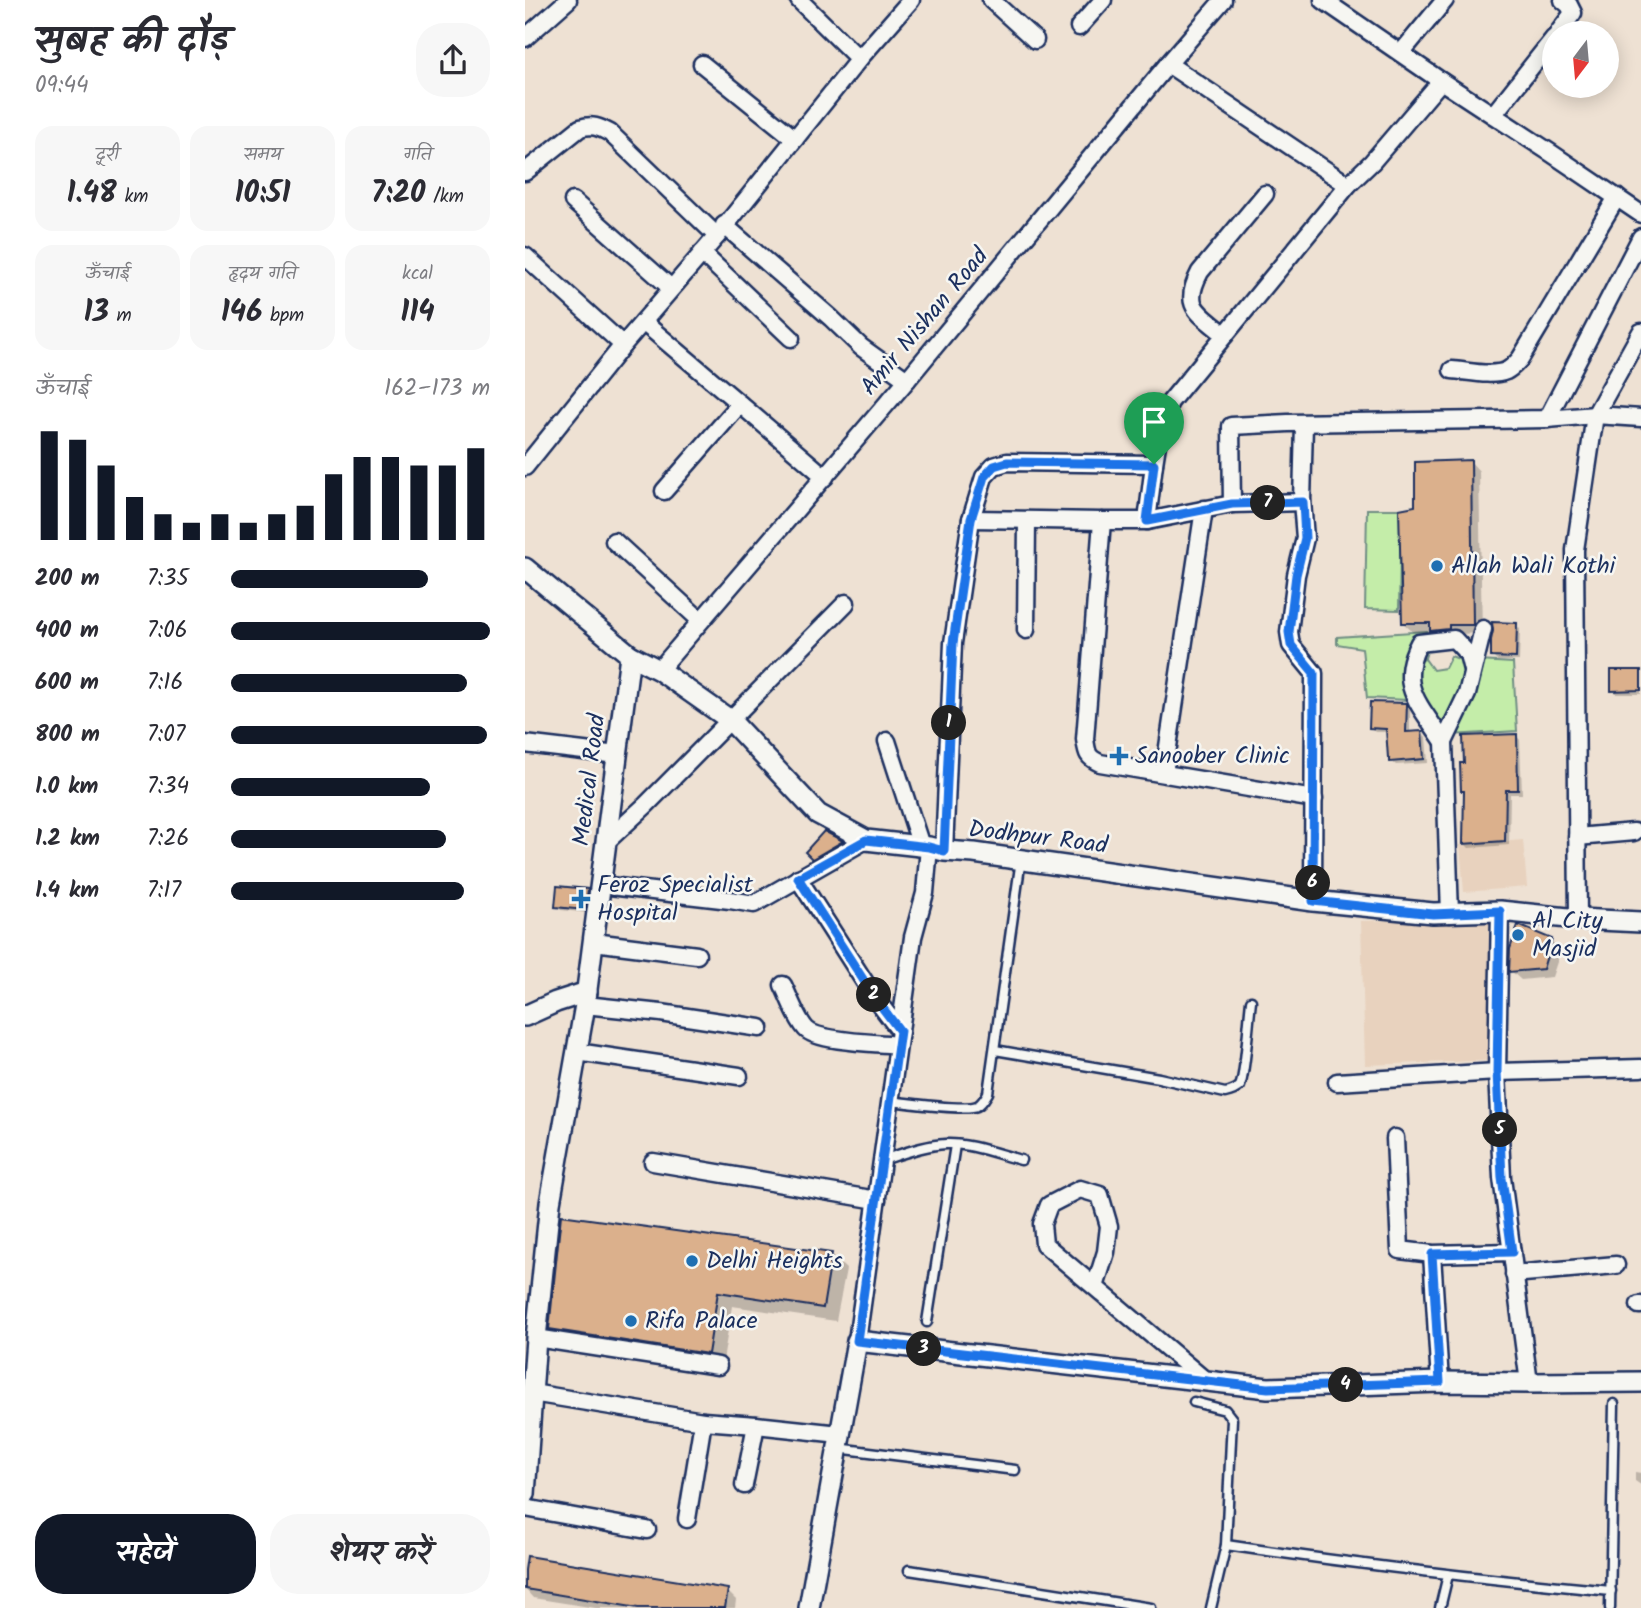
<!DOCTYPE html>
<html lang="hi">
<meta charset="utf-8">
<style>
:root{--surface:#fff;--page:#f7f7f7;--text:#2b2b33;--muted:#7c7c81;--accent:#111827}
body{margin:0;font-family:Kalam,"Playpen Sans Deva",sans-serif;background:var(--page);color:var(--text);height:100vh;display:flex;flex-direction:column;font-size:26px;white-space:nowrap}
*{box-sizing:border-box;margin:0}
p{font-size:23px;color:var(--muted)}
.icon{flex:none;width:38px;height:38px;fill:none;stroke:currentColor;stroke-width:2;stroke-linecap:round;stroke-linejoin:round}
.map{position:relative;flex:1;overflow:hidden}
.details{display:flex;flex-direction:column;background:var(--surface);width:525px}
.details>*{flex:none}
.needle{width:46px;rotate:196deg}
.fabs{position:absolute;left:1017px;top:21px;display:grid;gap:14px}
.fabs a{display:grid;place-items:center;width:77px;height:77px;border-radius:50%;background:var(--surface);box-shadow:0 4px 18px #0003;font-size:35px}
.pin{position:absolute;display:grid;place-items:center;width:60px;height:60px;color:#fff;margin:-72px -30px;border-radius:50% 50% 50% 0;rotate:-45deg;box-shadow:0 0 7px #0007}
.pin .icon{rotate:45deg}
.km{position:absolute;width:35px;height:35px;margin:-18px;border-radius:50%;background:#222;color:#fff;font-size:19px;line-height:35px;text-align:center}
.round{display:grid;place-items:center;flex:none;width:74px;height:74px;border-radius:28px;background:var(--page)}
.headline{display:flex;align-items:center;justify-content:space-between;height:119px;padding:0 35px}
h1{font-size:38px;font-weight:700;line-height:52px}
.metrics{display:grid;grid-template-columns:repeat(3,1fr);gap:10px;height:119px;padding:7px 35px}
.metrics div{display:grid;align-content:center;border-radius:18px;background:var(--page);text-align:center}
.metrics b{font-size:30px;font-weight:700}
.metrics small{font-size:19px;font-weight:400}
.metrics p{font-size:19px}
.chart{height:196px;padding:14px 35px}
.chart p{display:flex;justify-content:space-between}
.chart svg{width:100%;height:126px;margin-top:7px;stroke:var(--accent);stroke-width:6}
.cta{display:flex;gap:14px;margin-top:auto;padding:14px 35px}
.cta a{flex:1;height:80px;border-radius:28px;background:var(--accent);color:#fff;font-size:28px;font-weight:700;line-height:80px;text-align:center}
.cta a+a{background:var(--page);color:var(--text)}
ul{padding:0 35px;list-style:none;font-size:23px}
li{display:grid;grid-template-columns:112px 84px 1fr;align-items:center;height:52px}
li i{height:18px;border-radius:9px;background:var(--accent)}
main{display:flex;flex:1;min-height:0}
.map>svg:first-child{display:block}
</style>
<main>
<section class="details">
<div class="headline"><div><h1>सुबह की दौड़</h1><p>09:44</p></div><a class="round"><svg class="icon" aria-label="share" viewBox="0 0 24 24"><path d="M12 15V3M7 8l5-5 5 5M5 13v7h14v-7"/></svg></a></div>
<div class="metrics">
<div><p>दूरी</p><b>1.48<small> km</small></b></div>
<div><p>समय</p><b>10:51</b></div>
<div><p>गति</p><b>7:20<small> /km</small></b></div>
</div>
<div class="metrics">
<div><p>ऊँचाई</p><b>13<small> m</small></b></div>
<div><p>हृदय गति</p><b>146<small> bpm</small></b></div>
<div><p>kcal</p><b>114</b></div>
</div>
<div class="chart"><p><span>ऊँचाई</span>162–173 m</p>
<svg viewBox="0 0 160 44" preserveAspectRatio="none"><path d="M5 44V6M15 44V9M25 44V18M35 44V29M45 44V35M55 44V38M65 44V35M75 44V38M85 44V35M95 44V32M105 44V21M115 44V15M125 44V15M135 44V18M145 44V18M155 44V12"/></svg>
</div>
<ul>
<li><b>200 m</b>7:35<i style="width:76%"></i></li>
<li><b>400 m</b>7:06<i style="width:100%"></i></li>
<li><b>600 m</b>7:16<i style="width:91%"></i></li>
<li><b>800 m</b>7:07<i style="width:99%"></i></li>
<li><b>1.0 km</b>7:34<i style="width:77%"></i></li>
<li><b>1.2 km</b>7:26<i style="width:83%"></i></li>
<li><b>1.4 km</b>7:17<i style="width:90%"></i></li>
</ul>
<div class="cta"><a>सहेजें</a><a>शेयर करें</a></div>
</section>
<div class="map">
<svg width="1116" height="1608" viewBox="0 0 1116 1608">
<rect width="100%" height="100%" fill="#eee1d3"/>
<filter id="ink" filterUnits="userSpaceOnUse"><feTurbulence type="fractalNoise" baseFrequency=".0143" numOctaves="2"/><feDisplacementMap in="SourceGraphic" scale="14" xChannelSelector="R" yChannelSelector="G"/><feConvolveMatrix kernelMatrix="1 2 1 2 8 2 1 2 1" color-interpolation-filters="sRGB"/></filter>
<g filter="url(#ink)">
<g fill="#e8d2be">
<polygon points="998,840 1002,887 939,892 935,845"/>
<polygon points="975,917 980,1060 840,1065 836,921"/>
</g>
<g fill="#c4eda9" stroke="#708e84" stroke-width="2">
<polygon points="842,509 876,509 874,610 840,609"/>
<polygon points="902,631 903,648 900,658 889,662 889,663 900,659 908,670 920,668 926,656 939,661 943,674 917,733 883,700 842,698 837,648 812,644 812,637"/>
<polygon points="954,661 988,663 992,731 926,735"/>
</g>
<g fill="#0003">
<polygon points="945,461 954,471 957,633 933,634 916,640 908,632 888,632 878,623 892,508"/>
<polygon points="991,625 995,629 994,661 972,661 967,656"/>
<polygon points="1116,672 1116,694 1092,694 1088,690"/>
<polygon points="881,705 885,709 885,733 897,732 901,737 903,763 871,765 866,761 863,732 850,732 846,728"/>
<polygon points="991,735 995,740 997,794 985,794 984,845 944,848 940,844 941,794 937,790"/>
<polygon points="300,834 320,846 293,862 283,852"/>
<polygon points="62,891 66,895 64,913 36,910 32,906"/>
<polygon points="1026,941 1036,950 1027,977 996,980 986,971"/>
<polygon points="306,1255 321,1269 311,1321 207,1306 197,1367 40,1343 26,1329"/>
<polygon points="1110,1472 1116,1473 1116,1485 1110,1481"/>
<polygon points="0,1581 202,1591 211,1600 210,1608 71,1608 8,1598 0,1589"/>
</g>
<g fill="#dbb08c" stroke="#1b2f5e" stroke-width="2">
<polygon points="946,460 948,625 924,625 924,629 905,631 905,623 877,623 874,509 890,506 890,462"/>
<polygon points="967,622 992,623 991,658 966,657 966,640 968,631"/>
<polygon points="1086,670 1116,670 1116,690 1086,691"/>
<polygon points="845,702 882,703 881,732 897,731 899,759 865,762 864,758 863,758 861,729 844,728"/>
<polygon points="992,734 993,790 981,790 980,841 938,844 939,791 936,791 935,763 939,763 938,736"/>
<polygon points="299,831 318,841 287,859 280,852"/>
<polygon points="32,886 63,889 60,910 30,907"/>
<polygon points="993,925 1027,939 1018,969 984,972 985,949"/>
<polygon points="36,1215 307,1253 298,1308 193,1292 183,1354 24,1329"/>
<polygon points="2,1556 203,1589 200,1608 113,1608 0,1589 0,1570"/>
</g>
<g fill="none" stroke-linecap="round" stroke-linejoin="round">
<defs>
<g id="service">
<path d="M470 1050 634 1078 700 1093C705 1092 711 1090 715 1086 720 1077 724 1015 726 1001"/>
<path d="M365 1101C382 1103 440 1111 452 1106 457 1104 460 1098 463 1093L496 859"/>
<path d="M357 1160C377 1154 399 1145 421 1144 446 1143 472 1154 496 1160"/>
<polyline points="402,1322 430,1145"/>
<polyline points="669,1402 700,1410 707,1419 701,1545 686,1608"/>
<polyline points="312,1448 490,1470"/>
<path d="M701 1545C829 1564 957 1579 1086 1591"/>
<polyline points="384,1570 626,1608"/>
<polyline points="915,1608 923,1575"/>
<polyline points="1085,1608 1089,1404"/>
</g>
<g id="minor">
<polyline points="274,0 334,59 386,0"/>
<polyline points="466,0 510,40"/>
<polyline points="798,0 916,81 1026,153 1116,214"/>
<polyline points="554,27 578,0"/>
<polyline points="1033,33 1048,13 1044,5 1038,0"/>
<polyline points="0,38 43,0"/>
<polyline points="876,53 920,0"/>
<polyline points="177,64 270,139"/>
<polyline points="643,64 823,185"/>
<polyline points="968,115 1029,38"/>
<path d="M0 172 55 128C67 124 74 127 85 133L192 236"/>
<polyline points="48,201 146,288"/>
<polyline points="199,225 306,318 336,347 382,380"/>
<polyline points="177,253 266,338"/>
<polyline points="0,256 98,345"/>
<polyline points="118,322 215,404"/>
<path d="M700 335C674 312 656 308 675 272L740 194"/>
<path d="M927 370C943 371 966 377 981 371 987 368 991 363 995 359L1092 197"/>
<polyline points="1022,419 1116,237"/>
<polyline points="779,424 777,502 780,538 771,575 764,632 766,645 789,673 788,901"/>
<polyline points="0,467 98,345 192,236 334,59"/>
<polyline points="139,491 215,404 300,477"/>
<path d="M777 502 707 504 622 521H577L560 739C562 753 562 757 575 763L789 799"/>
<polyline points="707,504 706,426 763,423 1022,419 1070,415 1116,418"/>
<polyline points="446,519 577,521"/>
<polyline points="622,521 629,464 635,426 645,402 823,185 847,162 916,81"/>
<polyline points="89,541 175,620"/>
<polyline points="501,630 502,520"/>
<polyline points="134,670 382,380 643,64 698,0"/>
<polyline points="362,741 396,846"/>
<path d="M919 742C896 706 871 686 894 643L929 639 943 654 947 670"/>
<polyline points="0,744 92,755"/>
<polyline points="639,773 679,509"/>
<polyline points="1052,837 1109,832"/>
<polyline points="82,841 121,805 321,603"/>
<polyline points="419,851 428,643 446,519 459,477 469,466 482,462 629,464"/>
<polyline points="273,878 350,998 375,1031"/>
<polyline points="76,885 205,900 229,904 341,840"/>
<polyline points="975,911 972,1072 977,1178 1004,1383"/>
<polyline points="925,914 919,742 942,694 958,629"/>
<polyline points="1053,919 1050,550 1070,415 1116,332"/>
<polyline points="69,942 172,955"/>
<path d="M258 985C265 999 271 1018 281 1029 293 1042 354 1043 373 1045"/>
<polyline points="60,1005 136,1013 235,1028"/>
<polyline points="52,1052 214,1076"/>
<polyline points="812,1082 972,1072 1116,1068"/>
<polyline points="870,1138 875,1250 907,1254 987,1252"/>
<polyline points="128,1162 352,1200"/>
<polyline points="907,1254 915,1382"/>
<polyline points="989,1274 1091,1265"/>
<polyline points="570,1287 581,1252 584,1226 575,1195 555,1189 524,1205 517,1224 519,1244 681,1381"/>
<polyline points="1114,1305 1116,1305"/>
<polyline points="11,1338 193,1366"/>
<polyline points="332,1341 388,937 400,893 404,847"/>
<polyline points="7,1393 178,1421 231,1425 315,1434"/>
<polyline points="219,1485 231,1425"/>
<polyline points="0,1508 122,1530"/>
<polyline points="162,1519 178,1421"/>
</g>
<g id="tertiary">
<polyline points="0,568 105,655 134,670 205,720 293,814 341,840 404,847 419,851 449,853 788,901 908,913 975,911 1053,919 1116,922"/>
<polyline points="0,1016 31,1002 62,992"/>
<polyline points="0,1494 11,1338 25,1203 60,1005 105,655"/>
<polyline points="284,1608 332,1341 743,1388 915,1382 1004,1383 1116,1382"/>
</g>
</defs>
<use href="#service" stroke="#1b2f5e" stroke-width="13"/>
<use href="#minor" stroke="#1b2f5e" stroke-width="21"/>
<use href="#tertiary" stroke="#1b2f5e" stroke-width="24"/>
<use href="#service" stroke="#f6f6f2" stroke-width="8"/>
<use href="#minor" stroke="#f6f6f2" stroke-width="16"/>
<use href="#tertiary" stroke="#f6f6f2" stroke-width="19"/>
</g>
</g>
<g fill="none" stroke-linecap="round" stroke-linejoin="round" filter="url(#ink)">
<defs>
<polygon id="route" points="482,462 629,464 622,521 707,504 778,502 780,538 771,575 764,632 766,645 789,673 788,901 908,914 975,911 972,1072 977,1178 987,1252 907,1254 915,1382 743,1388 332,1341 375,1031 350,998 273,878 341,840 404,847 419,851 428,643 446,519 459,477 469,466"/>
</defs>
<use href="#route" stroke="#fff" stroke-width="14"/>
<use href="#route" stroke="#1a73e8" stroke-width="9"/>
</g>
<g fill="#1f6fb2" stroke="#f6f6f2" stroke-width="2.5">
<circle cx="912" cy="566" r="7"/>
<path d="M590.5 745.5h7v7h7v7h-7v7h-7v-7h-7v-7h7z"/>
<path d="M52.5 888.5h7v7h7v7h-7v7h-7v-7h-7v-7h7z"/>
<circle cx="993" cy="935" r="7"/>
<circle cx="167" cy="1261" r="7"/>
<circle cx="106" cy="1321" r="7"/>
</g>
<g text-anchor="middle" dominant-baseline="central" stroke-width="5" stroke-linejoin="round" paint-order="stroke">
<g font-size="24" fill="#1b2f5e" stroke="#f6f6f2">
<text transform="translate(400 322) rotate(-50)">Amir Nishan Road</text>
<text transform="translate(65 780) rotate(-83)">Medical Road</text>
<text transform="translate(513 838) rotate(7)">Dodhpur Road</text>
</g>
<g font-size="24" fill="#1b2f5e" stroke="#f6f6f2" text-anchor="start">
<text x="926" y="566">Allah Wali Kothi</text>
<text x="610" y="756">Sanoober Clinic</text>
<text x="72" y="885">Feroz Specialist<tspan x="72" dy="28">Hospital</tspan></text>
<text x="1007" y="921">Al City<tspan x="1007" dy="28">Masjid</tspan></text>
<text x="181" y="1261">Delhi Heights</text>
<text x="120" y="1321">Rifa Palace</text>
</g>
</g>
</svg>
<div class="fabs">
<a><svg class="needle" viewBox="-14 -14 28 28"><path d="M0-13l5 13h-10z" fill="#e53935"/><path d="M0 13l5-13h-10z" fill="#7c7c81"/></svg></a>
</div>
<div class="pin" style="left:629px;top:464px;background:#1e9e55"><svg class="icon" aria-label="arrive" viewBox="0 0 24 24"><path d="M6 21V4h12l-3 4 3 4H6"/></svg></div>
<b class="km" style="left:424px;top:723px">1</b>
<b class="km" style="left:349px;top:995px">2</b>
<b class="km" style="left:399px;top:1349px">3</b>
<b class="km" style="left:821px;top:1385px">4</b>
<b class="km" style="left:975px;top:1130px">5</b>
<b class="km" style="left:788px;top:883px">6</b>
<b class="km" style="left:743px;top:503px">7</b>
</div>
</main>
